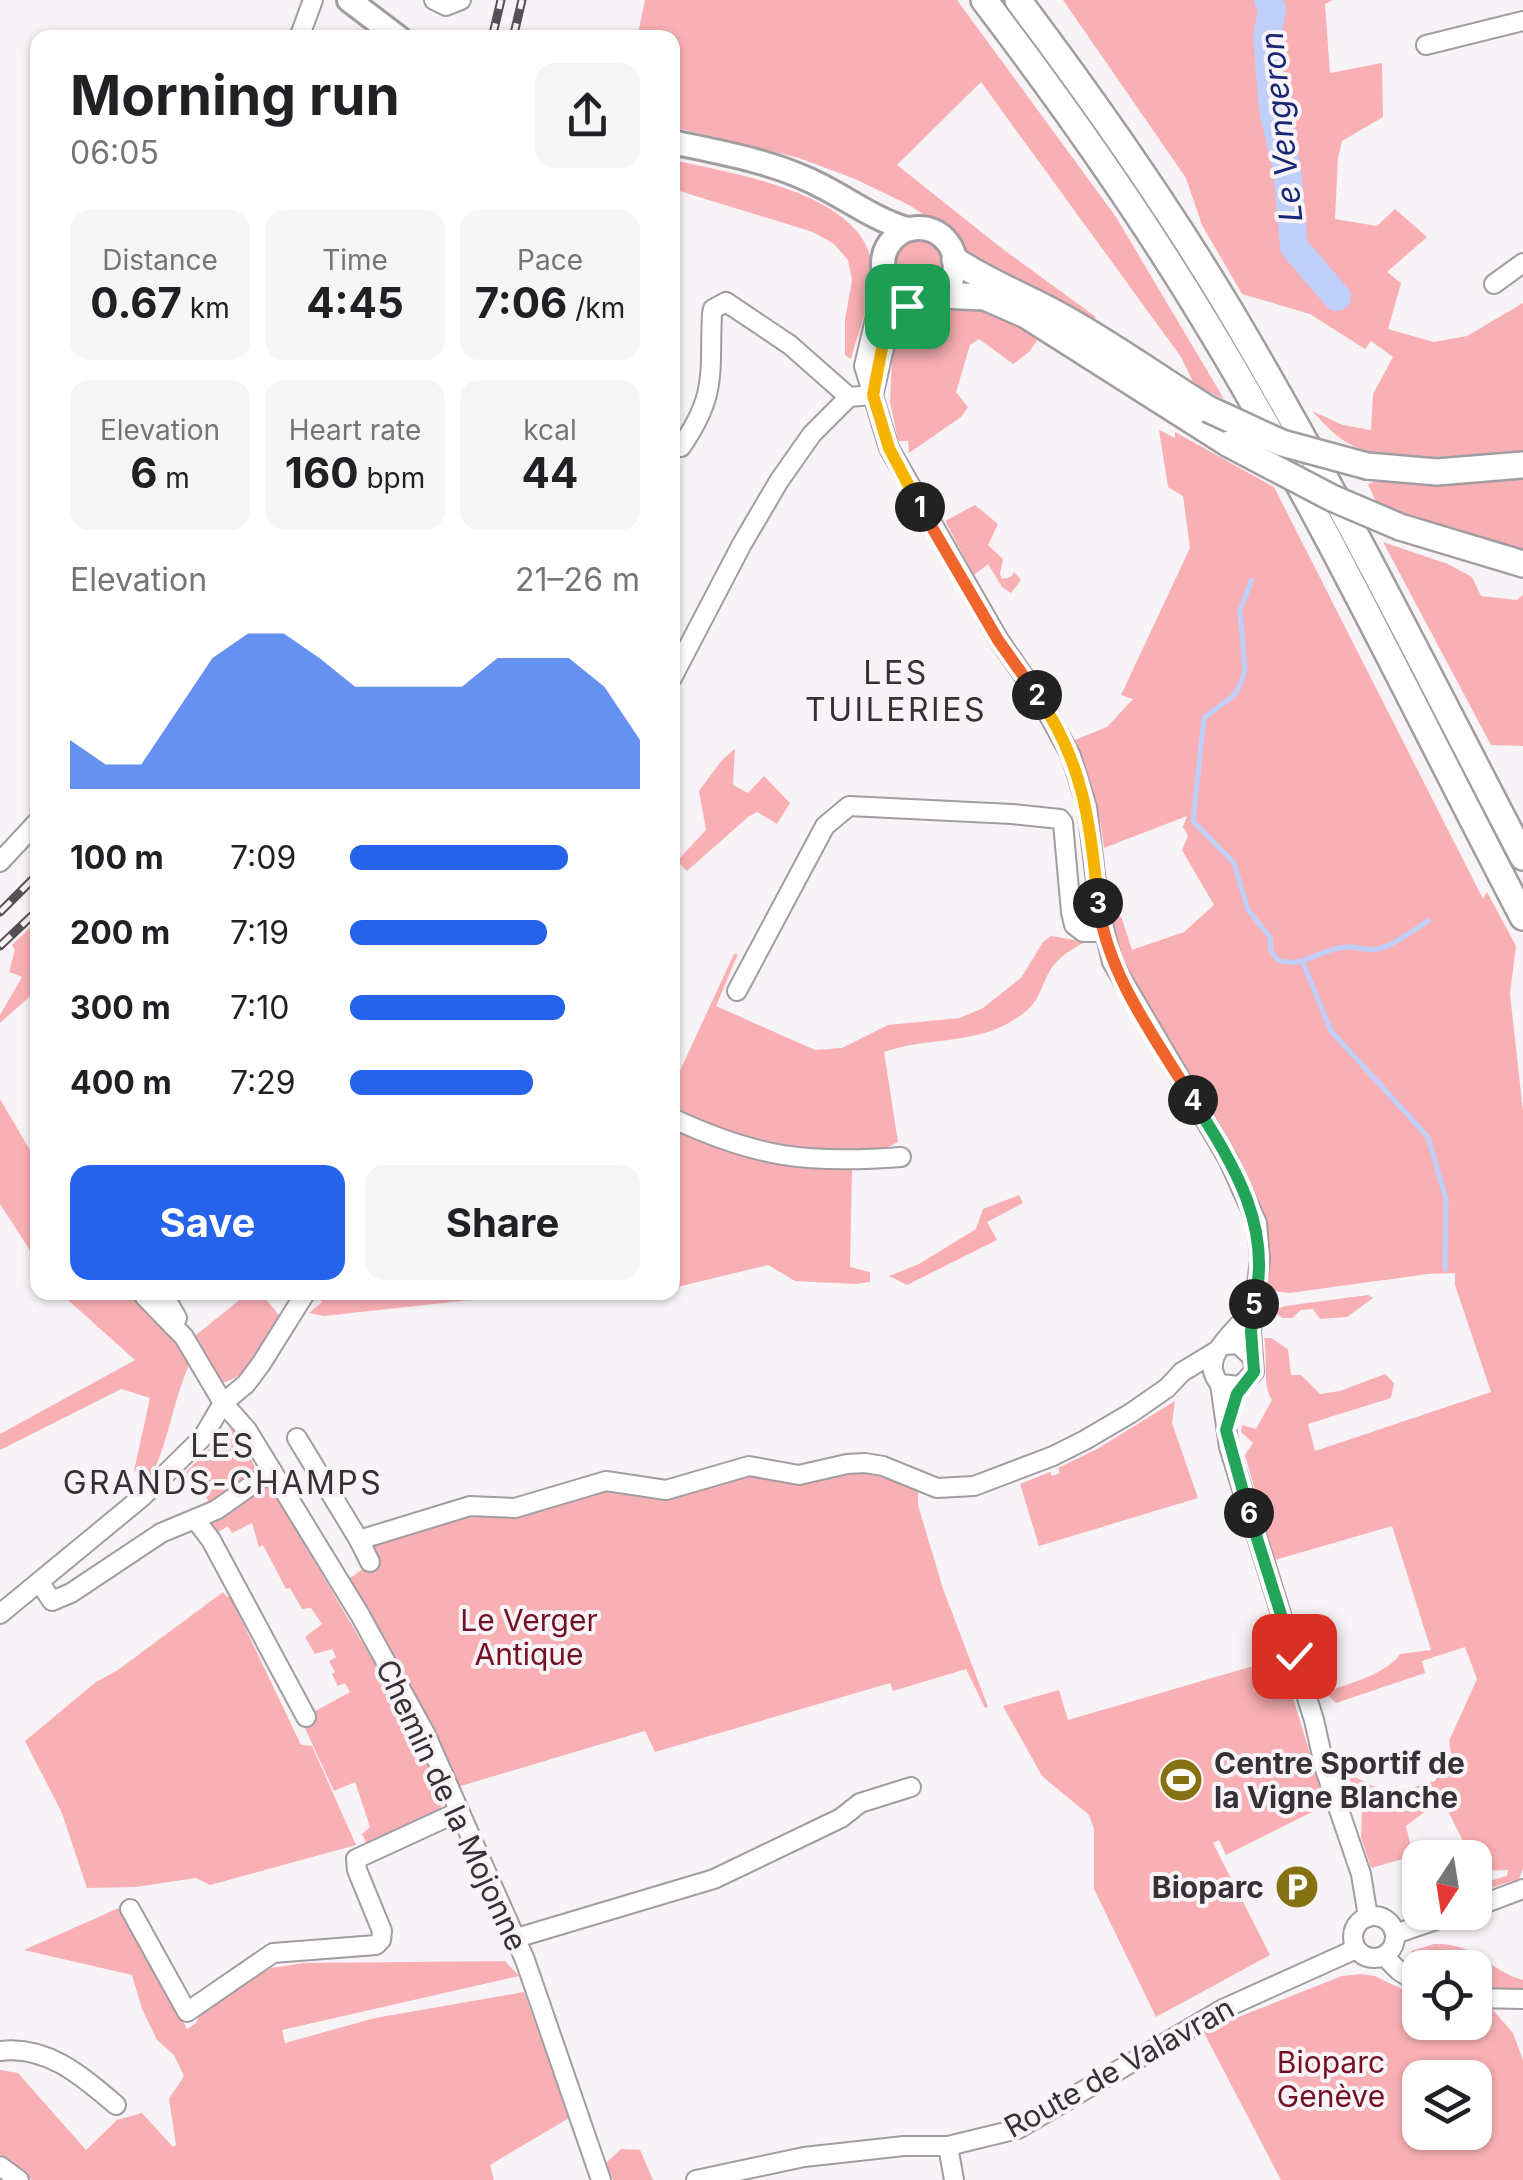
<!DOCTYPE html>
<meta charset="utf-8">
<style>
:root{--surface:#fff;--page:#f6f6f6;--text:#202124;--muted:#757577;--accent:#2563eb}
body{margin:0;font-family:Inter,sans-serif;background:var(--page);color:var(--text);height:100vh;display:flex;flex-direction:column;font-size:38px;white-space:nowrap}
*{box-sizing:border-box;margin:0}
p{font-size:32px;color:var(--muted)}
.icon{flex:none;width:55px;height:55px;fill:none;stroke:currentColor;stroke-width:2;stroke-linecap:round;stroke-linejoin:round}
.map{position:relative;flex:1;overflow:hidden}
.sheet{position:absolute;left:30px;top:30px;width:650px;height:1270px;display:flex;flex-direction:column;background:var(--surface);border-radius:20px;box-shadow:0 2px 8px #0004}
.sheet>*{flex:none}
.needle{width:65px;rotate:192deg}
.buttons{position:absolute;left:1402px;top:1840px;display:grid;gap:20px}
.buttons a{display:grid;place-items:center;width:90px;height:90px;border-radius:20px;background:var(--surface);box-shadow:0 2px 8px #0004;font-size:50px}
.pin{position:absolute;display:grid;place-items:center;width:85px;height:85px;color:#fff;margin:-42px;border-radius:20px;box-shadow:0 5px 15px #0006}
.km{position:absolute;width:50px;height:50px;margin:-25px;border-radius:50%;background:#222;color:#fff;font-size:28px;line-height:50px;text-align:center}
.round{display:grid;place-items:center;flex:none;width:105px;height:105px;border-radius:20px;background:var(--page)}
.head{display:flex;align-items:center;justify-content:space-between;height:170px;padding:0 40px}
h1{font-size:55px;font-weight:700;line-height:75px}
.stats{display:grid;grid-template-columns:repeat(3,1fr);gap:15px;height:170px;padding:10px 40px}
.stats div{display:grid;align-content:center;border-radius:20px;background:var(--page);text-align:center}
.stats b{font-size:42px;font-weight:700}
.stats small{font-size:28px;font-weight:400}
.stats p{font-size:28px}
.chart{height:280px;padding:20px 40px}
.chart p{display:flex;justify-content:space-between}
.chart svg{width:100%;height:180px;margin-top:10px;fill:var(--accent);opacity:.7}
.cta{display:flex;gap:20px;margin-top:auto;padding:20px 40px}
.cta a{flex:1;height:115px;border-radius:20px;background:var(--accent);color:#fff;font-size:40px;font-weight:700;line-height:115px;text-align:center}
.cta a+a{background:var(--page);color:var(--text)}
ul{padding:0 40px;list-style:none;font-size:32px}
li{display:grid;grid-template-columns:160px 120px 1fr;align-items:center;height:75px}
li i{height:25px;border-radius:12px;background:var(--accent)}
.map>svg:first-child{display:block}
</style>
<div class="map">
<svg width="1523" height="2180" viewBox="0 0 1523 2180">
<rect width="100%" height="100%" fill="#f7f3f7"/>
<g fill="#f9b0b4" fill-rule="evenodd">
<polygon points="645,0 957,0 1116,217 1224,399 1195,386 1181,357 981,82 897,165 1004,250 1096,317 1089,325 965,257 946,229 909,205 855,179 799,158 673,127 672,38 637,38"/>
<path d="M1063 0H1333L1325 4 1330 73 1382 63 1383 117 1342 141 1338 158 1335 219 1377 226 1395 209 1427 237 1387 272 1401 283 1388 329 1434 342 1467 336 1523 303V451C1475 459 1381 469 1340 438 1330 431 1321 420 1312 411L1343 425 1371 430 1373 394 1393 357 1371 341 1365 349 1310 314 1242 294 1202 225 1186 178Z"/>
<path d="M673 160C729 173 868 193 872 268 874 297 858 331 851 359L845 355V320L852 280 848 260 834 244 813 232 673 189Z"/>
<circle cx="919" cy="264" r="29"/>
<polygon points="967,300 1041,335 1029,352 1013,364 979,339 970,345 956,392 968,407 961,417 909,453 908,441 898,441 890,402 892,360 885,359 900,321 918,308"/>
<path d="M1159 430 1175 438V432L1274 487 1483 899 1487 892 1516 946 1510 994 1523 1111V1869L1519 1879 1475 1893V1885L1507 1876 1508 1870 1477 1871 1475 1858 1471 1857 1442 1799 1406 1826 1413 1856 1371 1868 1361 1837 1362 1810 1347 1773 1389 1794 1435 1781 1445 1760 1448 1763 1452 1760 1449 1741 1477 1679 1465 1647 1422 1661 1425 1673 1336 1703 1325 1692C1348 1684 1387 1674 1400 1654L1431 1650 1392 1526 1275 1560 1245 1455 1253 1443 1241 1432 1242 1425 1256 1429 1272 1400C1262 1386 1268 1357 1264 1338H1271L1288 1349 1291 1375H1301L1320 1394 1340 1391 1385 1374 1394 1383 1391 1398 1308 1424 1315 1451 1491 1392 1455 1285V1273L1428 1274 1289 1293 1273 1291 1266 1284 1269 1260 1266 1230 1214 1119 1118 955 1111 903 1122 919 1132 950 1184 932 1214 905 1182 850 1188 836 1183 827 1187 816 1104 848C1100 810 1090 776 1075 740L1107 727 1133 699 1121 695 1190 548 1183 496 1168 487Z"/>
<polygon points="1523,476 1523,551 1422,524 1377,504 1368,484 1384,479 1466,483"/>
<polygon points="975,505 998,524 988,545 1003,559 1000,574 1002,579 1011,577 1014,572 1021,580 1011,593 1002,587 988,564 974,575 945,521"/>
<polygon points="1383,542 1448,564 1472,577 1481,596 1517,600 1523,595 1523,746 1491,745"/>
<polygon points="735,749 733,785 748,793 764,776 790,803 777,824 757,812 748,817 687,871 677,861 706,830 699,791 722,760"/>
<polygon points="37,921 37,990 0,1023 0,1015 22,977 9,972 15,950 12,945"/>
<path d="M1051 936 1085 942C1074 948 1061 955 1053 966 1042 981 1041 1000 1025 1012 982 1047 933 1035 884 1052L898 1142 888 1147 885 1153 854 1155 759 1145 673 1111 672 1088 734 954H738L716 1006 815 1050 842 1048 888 1025 960 1018 983 1008 1021 978 1043 942Z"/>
<polygon points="0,1099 37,1162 37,1261 0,1204"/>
<path d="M672 1126C735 1153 783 1167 852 1168L850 1267 870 1272V1282L856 1284 795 1281 768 1265 673 1288Z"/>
<polygon points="1019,1195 1023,1203 987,1222 997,1240 907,1285 889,1276 919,1264 976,1229 983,1209"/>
<path d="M60 1293H137L190 1363C173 1400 169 1441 151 1477L134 1471 150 1398 121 1389 0 1450V1434L135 1360Z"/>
<path d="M248 1293H261L283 1320C265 1347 252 1375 222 1383L195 1342 196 1335Z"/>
<polygon points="314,1293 598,1293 575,1297 499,1297 324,1316 309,1313 322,1302"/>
<polygon points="1368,1295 1373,1298 1347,1317 1320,1319 1313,1309 1301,1310 1292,1318 1282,1318 1277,1314 1278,1309 1285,1306"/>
<polygon points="1175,1401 1172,1423 1198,1498 1039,1546 1020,1484 1050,1472 1052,1476 1060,1473 1058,1468 1097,1449"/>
<polygon points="230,1428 243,1441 257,1472 211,1504 186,1472"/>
<polygon points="847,1471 876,1472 918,1492 918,1505 943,1589 988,1707 985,1708 966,1669 893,1691 890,1683 655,1752 645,1731 454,1788 346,1581 377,1559 374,1544 467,1515 608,1489 661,1499 744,1476 758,1475 800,1484"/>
<polygon points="267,1481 389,1688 392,1687 443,1800 439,1813 374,1842 366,1842 362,1834 370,1827 355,1782 334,1791 303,1724 310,1714 350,1692 345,1683 338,1686 332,1674 335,1672 329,1661 336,1657 332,1649 315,1654 305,1637 322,1624 311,1608 302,1609 290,1588 286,1589 263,1545 259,1547 252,1523 232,1533 228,1526 215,1534 208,1524"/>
<polygon points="223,1592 227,1597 230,1596 301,1745 312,1746 356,1845 210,1885 196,1878 135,1887 87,1888 62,1813 25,1741 96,1682 118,1670"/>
<polygon points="1281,1658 1324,1800 1309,1807 1312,1812 1226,1855 1219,1840 1213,1843 1270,1955 1156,2017 1094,1889 1094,1829 1089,1815 1042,1776 1003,1706 1059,1690 1068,1720"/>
<polygon points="121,1907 187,2029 196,2023 202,2009 271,1968 304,1963 505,1961 519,1976 282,2030 285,2043 375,2018 524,1992 569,2118 490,2165 494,2180 32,2180 0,2154 0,2070 18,2073 86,2150 117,2120 142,2113 173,2147 176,2145 169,2099 184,2076 174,2055 157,2040 142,2009 132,1975 24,1950"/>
<path d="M1434 1944C1478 1943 1487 1970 1523 1980V1991C1504 1993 1492 1989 1475 1980V1968C1457 1967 1450 1958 1433 1954L1419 1966 1409 1961 1412 1951Z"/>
<path d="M1360 1974 1375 1976 1420 1998V2022H1475V2007L1492 2009 1513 2033 1523 2060V2180H1281L1203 2031 1342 1976ZM1420 2078H1475V2132H1420Z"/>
<polygon points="621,2149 640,2150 653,2180 613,2180 606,2163"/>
</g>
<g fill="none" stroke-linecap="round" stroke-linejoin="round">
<g stroke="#bfcff9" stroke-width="5">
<path d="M1252 580 1240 610 1245 670 1240 686 1233 696 1204 718 1193 821 1234 863 1248 910 1270 937 1271 951 1278 960C1304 969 1320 948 1347 947 1361 947 1372 953 1387 946 1401 940 1415 929 1428 921"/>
<polyline points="1303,963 1331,1031 1428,1137 1446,1199 1445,1269"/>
</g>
<polyline stroke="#bfcff9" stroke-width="28" points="1268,0 1272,9 1267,37 1273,110 1287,169 1294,247 1337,297"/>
<defs>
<g id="minor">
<polyline points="434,0 446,6 461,0"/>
<polyline points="299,38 313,0"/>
<polyline points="1426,45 1523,21"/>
<polyline points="885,277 864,366 889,448 999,640 1041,701 1071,756 1087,807 1099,907 1112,962 1228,1159 1257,1223 1260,1260 1251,1331 1253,1358"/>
<polyline points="1494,284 1523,263"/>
<path d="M873 395C884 358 881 325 915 300"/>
<path d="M672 441 681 447C718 393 709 374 712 314L713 309 726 302 790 345 849 397"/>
<polyline points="672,678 742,544 779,481 812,434 849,397 873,395"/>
<polyline points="0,862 38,821"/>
<polyline points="1099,907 1071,912 1074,925 1083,932 1103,932"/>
<polyline points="737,991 825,826 849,806 1012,814 1060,819 1063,823 1071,912"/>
<path d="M672 1118C757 1158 809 1164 901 1157"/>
<polyline points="162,1292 177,1318 173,1326"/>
<polyline points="144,1296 184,1337 223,1403 247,1430 360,1615 425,1733 525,1960 601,2180"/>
<path d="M1224 1345 1238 1344 1253 1358 1254 1372 1240 1386 1220 1384C1196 1357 1237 1332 1252 1309"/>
<polyline points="1220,1384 1229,1447 1314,1720 1325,1769 1361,1874 1368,1917"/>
<polyline points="297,1438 359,1540 470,1506 515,1508 606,1481 666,1490 749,1466 799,1475 847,1464 865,1463 883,1466 937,1488 974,1486 1053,1456 1085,1440 1131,1413 1167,1388 1182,1372 1215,1352"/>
<polyline points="195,1519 211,1540 306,1717"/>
<polyline points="359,1540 370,1562"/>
<polyline points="40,1583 52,1601 71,1593 161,1533 216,1510 272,1471"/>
<polyline points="0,1614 142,1497 203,1437 223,1403 246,1384 261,1364 306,1292"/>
<polyline points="1475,1907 1523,1889"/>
<polyline points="130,1909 187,2012 273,1953 376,1945 381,1940 382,1931 357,1870 356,1859 458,1812"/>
<circle cx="1374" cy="1937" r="21"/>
<polyline points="1395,1934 1459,1912"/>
<polyline points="513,1939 714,1879 841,1818 860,1803 911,1787"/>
<polyline points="1384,1956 1399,1971 1420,1984"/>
<polyline points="1475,1998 1523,1999"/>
<path d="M0 2051C47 2045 82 2076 116 2105"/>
<polyline points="948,2146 954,2180"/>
<polyline points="0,2166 19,2180"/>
<polyline points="696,2180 804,2157 904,2146 948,2146 1018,2129 1223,2009 1356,1949"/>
</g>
<g id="major">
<polyline points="349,0 399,38"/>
<path d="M672 142C718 152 766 160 809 180 843 195 870 218 907 229"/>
<circle cx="919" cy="264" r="36"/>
</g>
<g id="highway">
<path d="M984 0C1064 105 1139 211 1207 324 1323 515 1419 719 1523 917"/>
<path d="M1018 0C1094 101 1167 205 1232 314 1337 491 1428 675 1523 857"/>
<path d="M955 260C990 284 1028 297 1064 318 1114 346 1160 379 1208 409"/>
<polyline points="938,295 985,297 1026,315 1229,444"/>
<polyline points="1367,466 1437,472 1523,465"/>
<polyline points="1400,527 1523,564"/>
</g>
</defs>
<use href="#minor" stroke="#a19da1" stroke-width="22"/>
<use href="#major" stroke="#a19da1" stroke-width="28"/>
<use href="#highway" stroke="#a19da1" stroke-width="30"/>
<use href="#minor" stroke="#fff" stroke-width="18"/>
<use href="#major" stroke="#fff" stroke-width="22"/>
<use href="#highway" stroke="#fff" stroke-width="25"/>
<defs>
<g id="rail">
<polyline points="492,38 501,0"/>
<polyline points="513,38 522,0"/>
<polyline points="0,912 38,874"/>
<polyline points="0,946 38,910"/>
</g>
</defs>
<use href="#rail" stroke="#535153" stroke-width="9"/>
<use href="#rail" stroke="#f7f3f7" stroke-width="5" stroke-dasharray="15" stroke-linecap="butt"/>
<defs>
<g id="highway-bridge">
<polyline points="1208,409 1282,443 1367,466"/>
<polyline points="1229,444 1332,498 1400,527"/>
</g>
</defs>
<use href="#highway-bridge" stroke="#a19da1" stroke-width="30" stroke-linecap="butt"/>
<use href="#highway-bridge" stroke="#fff" stroke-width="25"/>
</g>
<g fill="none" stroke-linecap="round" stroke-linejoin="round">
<defs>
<polyline id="split-1" points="907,306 892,324 883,343 873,395 889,448 920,507"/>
<polyline id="split-2" points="920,507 998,640 1037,695"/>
<path id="split-3" d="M1037 695C1083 761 1091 824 1098 903"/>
<path id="split-4" d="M1098 903C1108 977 1155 1037 1193 1100"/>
<path id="split-5" d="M1193 1100C1232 1163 1274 1226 1254 1304"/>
<polyline id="split-6" points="1249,1513 1226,1430 1237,1394 1254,1372 1251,1331 1254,1304"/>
<polyline id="split-7" points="1249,1513 1294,1656"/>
</defs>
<use href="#split-1" stroke="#fff" stroke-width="20"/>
<use href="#split-2" stroke="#fff" stroke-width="20"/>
<use href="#split-3" stroke="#fff" stroke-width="20"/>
<use href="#split-4" stroke="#fff" stroke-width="20"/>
<use href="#split-5" stroke="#fff" stroke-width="20"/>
<use href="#split-6" stroke="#fff" stroke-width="20"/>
<use href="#split-7" stroke="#fff" stroke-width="20"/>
<use href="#split-1" stroke="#f5b400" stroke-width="12"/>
<use href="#split-2" stroke="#f0652b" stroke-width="12"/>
<use href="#split-3" stroke="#f5b400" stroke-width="12"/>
<use href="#split-4" stroke="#f0652b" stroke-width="12"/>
<use href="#split-5" stroke="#22a559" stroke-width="12"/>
<use href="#split-6" stroke="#22a559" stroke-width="12"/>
<use href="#split-7" stroke="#22a559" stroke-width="12"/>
</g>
<defs>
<symbol id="stadium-disc" viewBox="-11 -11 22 22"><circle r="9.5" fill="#867213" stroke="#f7f3f7"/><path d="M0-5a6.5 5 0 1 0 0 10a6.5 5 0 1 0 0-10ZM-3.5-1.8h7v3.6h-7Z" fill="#fff"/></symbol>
<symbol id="parking-disc" viewBox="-11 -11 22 22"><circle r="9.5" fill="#867213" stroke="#f7f3f7"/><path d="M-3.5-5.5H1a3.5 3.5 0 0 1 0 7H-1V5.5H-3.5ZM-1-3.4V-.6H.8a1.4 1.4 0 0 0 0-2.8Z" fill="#fff"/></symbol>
</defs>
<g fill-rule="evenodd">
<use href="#stadium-disc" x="1156" y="1755" width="50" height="50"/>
<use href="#parking-disc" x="1272" y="1862" width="50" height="50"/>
</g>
<g text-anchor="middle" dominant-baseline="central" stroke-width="8" stroke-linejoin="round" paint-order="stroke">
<g font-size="30" fill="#741026" stroke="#f7f3f7">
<text x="529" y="1620">Le Verger<tspan x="529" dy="34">Antique</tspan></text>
<text x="1331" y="2062">Bioparc<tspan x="1331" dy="34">Genève</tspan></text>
</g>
<g font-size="30" font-weight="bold" fill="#343234" stroke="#f7f3f7" text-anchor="start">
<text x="1214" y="1763">Centre Sportif de<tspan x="1214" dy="34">la Vigne Blanche</tspan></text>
<text x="1264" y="1887" text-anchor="end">Bioparc</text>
</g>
<g font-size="30" fill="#343234" stroke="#f7f3f7">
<text transform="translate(452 1805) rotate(65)">Chemin de la Mojonne</text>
<text transform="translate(1119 2067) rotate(-29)">Route de Valavran</text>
</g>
<g font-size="32" font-style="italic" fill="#192874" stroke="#f7f3f7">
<text transform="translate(1281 127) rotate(-96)">Le Vengeron</text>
</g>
<g font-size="32" letter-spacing="2.5" fill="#343234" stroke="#f7f3f7">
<text x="896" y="672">LES<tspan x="896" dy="37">TUILERIES</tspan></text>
<text x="223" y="1445">LES<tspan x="223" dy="37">GRANDS-CHAMPS</tspan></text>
</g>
</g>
</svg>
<div class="buttons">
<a><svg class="needle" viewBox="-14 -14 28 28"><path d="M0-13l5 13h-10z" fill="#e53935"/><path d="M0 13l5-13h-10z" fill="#757577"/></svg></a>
<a><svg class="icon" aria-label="locate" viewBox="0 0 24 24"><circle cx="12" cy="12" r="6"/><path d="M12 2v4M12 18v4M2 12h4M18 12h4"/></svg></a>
<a><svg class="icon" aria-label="layers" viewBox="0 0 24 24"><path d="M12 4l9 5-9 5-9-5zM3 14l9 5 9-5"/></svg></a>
</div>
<div class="pin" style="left:907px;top:306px;background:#1e9e55"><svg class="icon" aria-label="arrive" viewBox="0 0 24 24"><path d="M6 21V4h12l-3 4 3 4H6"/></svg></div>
<div class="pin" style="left:1294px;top:1656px;background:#d93025"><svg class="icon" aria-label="check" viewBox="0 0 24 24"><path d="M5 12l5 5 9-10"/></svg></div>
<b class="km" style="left:920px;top:507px">1</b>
<b class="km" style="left:1037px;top:695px">2</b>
<b class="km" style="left:1098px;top:903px">3</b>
<b class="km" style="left:1193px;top:1100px">4</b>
<b class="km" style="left:1254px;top:1304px">5</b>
<b class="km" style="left:1249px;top:1513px">6</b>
<section class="sheet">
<div class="head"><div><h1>Morning run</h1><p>06:05</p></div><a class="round"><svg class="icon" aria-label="share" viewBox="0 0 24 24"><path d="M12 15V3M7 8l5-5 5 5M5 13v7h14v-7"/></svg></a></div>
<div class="stats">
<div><p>Distance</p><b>0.67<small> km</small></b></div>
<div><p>Time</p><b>4:45</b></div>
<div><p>Pace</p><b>7:06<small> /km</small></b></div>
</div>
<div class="stats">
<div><p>Elevation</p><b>6<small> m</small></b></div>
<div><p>Heart rate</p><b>160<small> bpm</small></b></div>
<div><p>kcal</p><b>44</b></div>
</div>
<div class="chart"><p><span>Elevation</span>21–26 m</p>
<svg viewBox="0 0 160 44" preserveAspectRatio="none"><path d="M0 44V32L10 38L20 38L30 25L40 12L50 6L60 6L70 12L80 19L90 19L100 19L110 19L120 12L130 12L140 12L150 19L160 32V44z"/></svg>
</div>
<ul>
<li><b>100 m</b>7:09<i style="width:75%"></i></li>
<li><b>200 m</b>7:19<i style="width:68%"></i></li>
<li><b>300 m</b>7:10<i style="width:74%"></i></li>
<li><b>400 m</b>7:29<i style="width:63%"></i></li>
</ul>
<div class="cta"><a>Save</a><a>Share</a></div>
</section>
</div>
